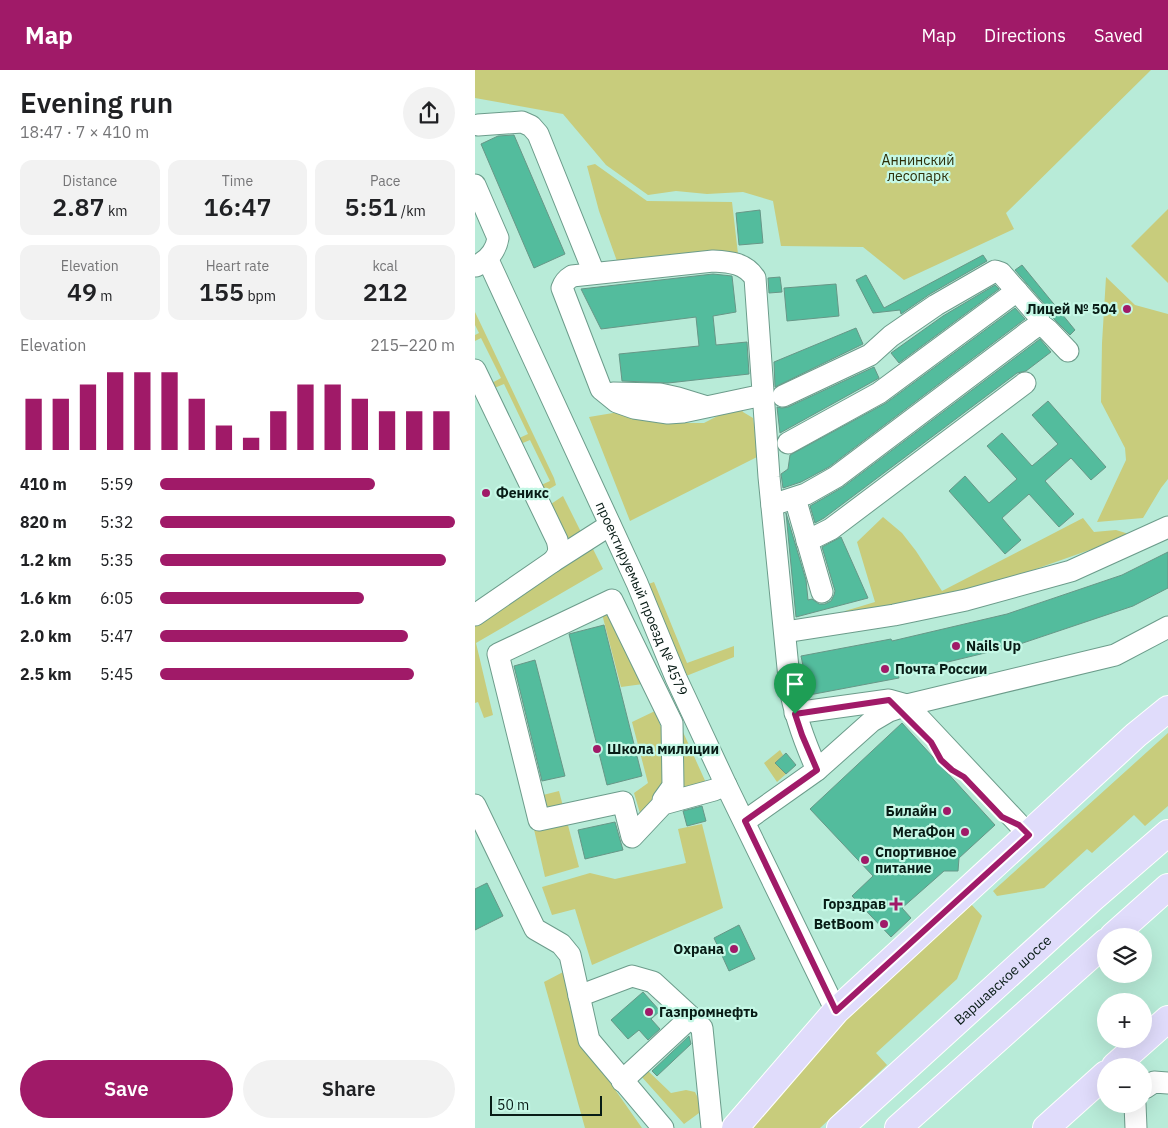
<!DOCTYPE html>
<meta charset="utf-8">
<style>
:root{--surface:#fff;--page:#f2f2f2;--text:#202124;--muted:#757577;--accent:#a01a68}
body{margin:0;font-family:"IBM Plex Sans",sans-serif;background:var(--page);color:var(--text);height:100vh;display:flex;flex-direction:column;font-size:19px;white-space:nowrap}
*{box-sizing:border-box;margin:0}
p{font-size:16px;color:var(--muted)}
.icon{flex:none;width:28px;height:28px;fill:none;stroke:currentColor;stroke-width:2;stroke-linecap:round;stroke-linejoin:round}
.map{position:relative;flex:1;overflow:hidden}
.panel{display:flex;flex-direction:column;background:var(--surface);width:475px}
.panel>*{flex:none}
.controls{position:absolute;left:622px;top:858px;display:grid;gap:10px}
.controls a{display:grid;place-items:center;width:55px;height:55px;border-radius:50%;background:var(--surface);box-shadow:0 5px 20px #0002;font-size:25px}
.scale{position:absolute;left:15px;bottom:12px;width:112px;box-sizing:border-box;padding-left:5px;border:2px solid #081c16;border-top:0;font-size:14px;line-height:18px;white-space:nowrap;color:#081c16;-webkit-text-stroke:4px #c5f8e6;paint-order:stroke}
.pin{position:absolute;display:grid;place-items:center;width:42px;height:42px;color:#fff;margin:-51px -21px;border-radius:50% 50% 50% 0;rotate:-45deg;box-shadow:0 0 5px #0007}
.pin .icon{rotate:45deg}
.round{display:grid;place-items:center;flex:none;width:52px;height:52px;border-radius:26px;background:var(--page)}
.head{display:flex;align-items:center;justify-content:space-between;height:85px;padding:0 20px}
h1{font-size:28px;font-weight:600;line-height:38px}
.metrics{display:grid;grid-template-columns:repeat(3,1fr);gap:8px;height:85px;padding:5px 20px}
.metrics div{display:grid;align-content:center;border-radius:12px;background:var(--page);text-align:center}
.metrics b{font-size:25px;font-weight:600}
.metrics small{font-size:14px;font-weight:400}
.metrics p{font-size:14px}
.chart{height:140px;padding:10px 20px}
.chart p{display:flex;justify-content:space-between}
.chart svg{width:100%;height:90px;margin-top:5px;stroke:var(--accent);stroke-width:6}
.action{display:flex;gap:10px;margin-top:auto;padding:10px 20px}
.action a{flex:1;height:58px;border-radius:30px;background:var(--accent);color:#fff;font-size:20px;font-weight:600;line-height:58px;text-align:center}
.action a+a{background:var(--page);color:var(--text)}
ul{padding:0 20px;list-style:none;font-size:16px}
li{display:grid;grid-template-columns:80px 60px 1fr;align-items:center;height:38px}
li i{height:12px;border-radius:6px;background:var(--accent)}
header{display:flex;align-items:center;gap:30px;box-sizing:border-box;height:70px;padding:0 25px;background:var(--accent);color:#fff}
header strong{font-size:24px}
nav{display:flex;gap:28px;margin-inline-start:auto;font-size:18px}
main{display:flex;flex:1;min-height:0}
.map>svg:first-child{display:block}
</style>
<header>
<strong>Map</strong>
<nav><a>Map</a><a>Directions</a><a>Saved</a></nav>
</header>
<main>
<section class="panel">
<div class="head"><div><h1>Evening run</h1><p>18:47 · 7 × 410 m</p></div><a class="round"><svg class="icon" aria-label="share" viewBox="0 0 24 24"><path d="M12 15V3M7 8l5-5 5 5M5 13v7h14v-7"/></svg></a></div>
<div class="metrics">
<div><p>Distance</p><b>2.87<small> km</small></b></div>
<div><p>Time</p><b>16:47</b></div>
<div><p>Pace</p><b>5:51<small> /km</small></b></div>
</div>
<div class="metrics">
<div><p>Elevation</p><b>49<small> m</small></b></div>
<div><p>Heart rate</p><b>155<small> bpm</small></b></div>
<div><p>kcal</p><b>212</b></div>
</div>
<div class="chart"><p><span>Elevation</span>215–220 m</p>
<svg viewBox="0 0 160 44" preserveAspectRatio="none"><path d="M5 44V19M15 44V19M25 44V12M35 44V6M45 44V6M55 44V6M65 44V19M75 44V32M85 44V38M95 44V25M105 44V12M115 44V12M125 44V19M135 44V25M145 44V25M155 44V25"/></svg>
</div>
<ul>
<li><b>410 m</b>5:59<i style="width:73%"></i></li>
<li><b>820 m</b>5:32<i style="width:100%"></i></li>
<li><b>1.2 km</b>5:35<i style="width:97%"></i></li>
<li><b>1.6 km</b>6:05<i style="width:69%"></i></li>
<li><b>2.0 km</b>5:47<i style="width:84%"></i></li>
<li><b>2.5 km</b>5:45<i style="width:86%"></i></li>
</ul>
<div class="action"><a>Save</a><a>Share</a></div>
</section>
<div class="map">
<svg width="693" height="1058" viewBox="0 0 693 1058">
<rect width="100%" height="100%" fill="#b8ebd8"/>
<g fill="#c8cc7c">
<polygon points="0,0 676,0 531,143 539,159 429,210 388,177 306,176 298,131 268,122 232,124 201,121 173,125 131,95 88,44 0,28"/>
<polygon points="120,94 172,131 257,132 263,184 143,194 124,141 112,96"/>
<polygon points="693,139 693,213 656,176"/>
<polygon points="631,207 660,235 693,244 693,409 686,418 668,448 622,452 651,390 650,378 626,332 627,273"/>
<path d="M0 242 79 408 81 415C73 420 70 422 62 417L75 411 55 370 43 375 40 370 53 364 29 314 17 319 15 314 26 308 6 268 0 271V265L4 263 0 255Z"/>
<polygon points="264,335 268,342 278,348 284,386 155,451 114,347 144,342 199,353 229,353"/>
<polygon points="88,426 108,466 92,476 76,434"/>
<polygon points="408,447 427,463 441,481 467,521 608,448 619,462 641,460 657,465 530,510 424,537 364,545 370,541 400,532 382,472"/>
<polygon points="117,477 128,499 1,573 18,645 9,648 3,632 0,633 0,556"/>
<polygon points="179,512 212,593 259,576 259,587 206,608 168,516"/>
<polygon points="135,539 168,614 146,617 127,544"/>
<polygon points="180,641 204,706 208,662 232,715 167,750 159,723 173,713 157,652"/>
<polygon points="693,663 693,736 670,756 659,745 617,783 612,779 569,818 522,826 518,821"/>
<polygon points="305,680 308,685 300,693 311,704 302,712 289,693"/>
<polygon points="84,721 104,797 70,807 52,729"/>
<polygon points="227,754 248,838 117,895 100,839 77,845 67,817 115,803 140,809 211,793 203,759"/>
<polygon points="496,834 507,846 482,909 401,983 412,995 345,1058 274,1058 372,947"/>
<polygon points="90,901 108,974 167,1058 110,1058 69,912"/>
<polygon points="172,1000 196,1023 211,1020 220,1022 225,1032 224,1043 209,1054 166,1006"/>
</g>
<g fill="#53bc9d" stroke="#679787">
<polygon points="39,65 90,184 59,198 6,74 23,66"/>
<polygon points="285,140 288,173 264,175 261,143"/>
<polygon points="508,185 512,191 455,224 426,244 425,240 398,243 381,210 391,205 409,238"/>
<polygon points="547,195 600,260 595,265 576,246 571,236 540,200"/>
<polygon points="238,204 257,206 261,242 238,246 241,275 272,272 274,304 193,313 147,311 144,284 224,276 221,247 126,259 106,219"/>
<polygon points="305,207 307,222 294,223 293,208"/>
<polygon points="361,214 364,246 312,251 309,218"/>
<polygon points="520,215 524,219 424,293 416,283 468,246"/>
<polygon points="540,238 550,249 354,397 326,412 308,418 306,404 313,399 315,385 411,333"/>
<polygon points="381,258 388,274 300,317 299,292"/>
<polygon points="565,269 576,282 551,301 542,303 349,448 340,453 335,436 368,417"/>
<polygon points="399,297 404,308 397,312 305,363 302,337 307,338 313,337"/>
<polygon points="573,331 631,397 616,410 596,388 570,411 599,444 584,457 554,424 527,448 546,470 530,484 474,421 490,406 514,433 542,409 512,376 527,363 557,396 583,374 557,345"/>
<polygon points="311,443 331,510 333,530 337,529 344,534 350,534 356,531 359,525 360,521 347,477 366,467 393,528 321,547"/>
<polygon points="693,482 693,518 658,536 539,576 423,604 424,608 334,625 326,586 416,569 417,571 532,544 647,505"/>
<polygon points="129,555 167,706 132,715 94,564"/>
<polygon points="60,590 90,706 67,711 39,596"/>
<polygon points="427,653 520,755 484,788 483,801 469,801 427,838 436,848 416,867 377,826 398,806 335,739"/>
<polygon points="311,683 321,695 311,704 300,693"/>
<polygon points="227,736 231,751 212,756 208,741"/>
<polygon points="140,752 148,780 110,789 103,760"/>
<polygon points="12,813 28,846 0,860 0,819"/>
<polygon points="264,855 280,889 254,901 239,868"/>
<polygon points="168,922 185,941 176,949 185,959 173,970 164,960 153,969 136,950"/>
<polygon points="214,966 216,974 182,1006 177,1001"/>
</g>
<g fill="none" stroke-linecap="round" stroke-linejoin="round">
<defs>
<g id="minor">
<polyline points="3,55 47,52 56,56 63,64 119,203"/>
<path d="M0 115 23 168C21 181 12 191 1 196"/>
<path id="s1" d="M13 190 162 513 201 608 251 715 361 941"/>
<polyline points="564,253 573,260 593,281"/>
<path d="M0 300 82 470C85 480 84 485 77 492L0 545"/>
<polyline points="138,323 185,324 203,328 229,336"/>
<polyline points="313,373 404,323 542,221"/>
<polyline points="320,428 347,522"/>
<path d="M297 435 331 424 361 407 552 263C560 257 567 254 562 244L526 203 520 201 461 235 416 266 395 285 308 326"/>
<polyline points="332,471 356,459 550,313"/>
<polyline points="77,492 135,455"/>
<polyline points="310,562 419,545 491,530 596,501 693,457"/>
<polyline points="320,643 414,630 432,635 554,765"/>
<polyline points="342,700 397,651 414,641 432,635 640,585 693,557"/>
<polyline points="188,734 188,730 198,716 197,653 137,530 23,584 64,750 148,732 157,767 188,734 239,720 251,715"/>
<polyline points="0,735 60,859 86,874 95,885 114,970 188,1058"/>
<path d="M270 751 342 700C330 673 320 647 315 618L294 407 280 208C270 193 256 192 238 191L97 206C92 209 89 212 87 218L126 319 142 332 159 338 193 343 208 342 288 325"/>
<polyline points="104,926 157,906 178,912 216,947"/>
<polyline points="147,1011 216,947 227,958 237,1058"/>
<polyline points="670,1018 679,1012 693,1013"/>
<polyline points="660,1034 661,1058"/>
</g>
<g id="major">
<polyline points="638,866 693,817"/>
<polyline points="640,996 693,949"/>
<polyline points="260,1058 361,941 661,665 693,639"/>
<path id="s2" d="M365 1058 618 828 693 763"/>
<polyline points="423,1058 631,872"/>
<polyline points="571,1058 631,1004"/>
</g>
</defs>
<use href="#minor" stroke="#6c9c8b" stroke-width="23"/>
<use href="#major" stroke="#fff" stroke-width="28"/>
<use href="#minor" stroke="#fff" stroke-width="21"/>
<use href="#major" stroke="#e0dcfb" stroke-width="26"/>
</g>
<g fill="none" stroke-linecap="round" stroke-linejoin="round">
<defs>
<polygon id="route" points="414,630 456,672 466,690 477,700 489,707 527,747 544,755 554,765 361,941 270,751 342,700 327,665 320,644"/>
</defs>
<use href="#route" stroke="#fff" stroke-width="10"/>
<use href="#route" stroke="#a01a68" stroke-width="6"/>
</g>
<g fill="#a01a68" stroke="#c5f8e6" stroke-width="2">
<circle cx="652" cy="239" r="5"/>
<circle cx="11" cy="423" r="5"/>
<circle cx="481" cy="576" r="5"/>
<circle cx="410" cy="599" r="5"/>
<circle cx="122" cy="679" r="5"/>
<circle cx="472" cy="741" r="5"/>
<circle cx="490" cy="762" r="5"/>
<circle cx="390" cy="790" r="5"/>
<path d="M418.5 826.5h5v5h5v5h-5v5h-5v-5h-5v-5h5z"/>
<circle cx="409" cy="854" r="5"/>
<circle cx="259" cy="879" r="5"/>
<circle cx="174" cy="942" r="5"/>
</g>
<g text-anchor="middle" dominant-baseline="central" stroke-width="4.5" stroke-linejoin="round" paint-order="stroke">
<g font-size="14" fill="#2d2e09" stroke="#c5f8e6">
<text x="443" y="90">Аннинский<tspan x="443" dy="16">лесопарк</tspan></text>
</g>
<g font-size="14" font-weight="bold" fill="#081c16" stroke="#c5f8e6" text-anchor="end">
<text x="642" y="239">Лицей № 504</text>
<text x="21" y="423" text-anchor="start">Феникс</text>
<text x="491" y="576" text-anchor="start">Nails Up</text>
<text x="420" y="599" text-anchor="start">Почта России</text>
<text x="132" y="679" text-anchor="start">Школа милиции</text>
<text x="462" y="741">Билайн</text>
<text x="480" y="762">МегаФон</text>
<text x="400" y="782" text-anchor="start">Спортивное<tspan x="400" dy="16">питание</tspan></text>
<text x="411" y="834">Горздрав</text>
<text x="399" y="854">BetBoom</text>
<text x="249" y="879">Охрана</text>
<text x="184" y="942" text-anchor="start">Газпромнефть</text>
</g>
<g font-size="14" fill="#081c16" stroke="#c5f8e6">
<text stroke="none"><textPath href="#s1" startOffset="372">проектируемый проезд № 4579</textPath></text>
<text stroke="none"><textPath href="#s2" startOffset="220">Варшавское шоссе</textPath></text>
</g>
</g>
</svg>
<div class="controls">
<a><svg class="icon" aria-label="layers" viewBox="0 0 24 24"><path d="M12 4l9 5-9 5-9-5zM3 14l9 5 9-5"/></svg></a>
<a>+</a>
<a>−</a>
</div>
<div class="scale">50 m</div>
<div class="pin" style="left:320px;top:644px;background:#1e9e55"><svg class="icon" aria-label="arrive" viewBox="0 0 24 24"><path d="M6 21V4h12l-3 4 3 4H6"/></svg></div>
</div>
</main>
